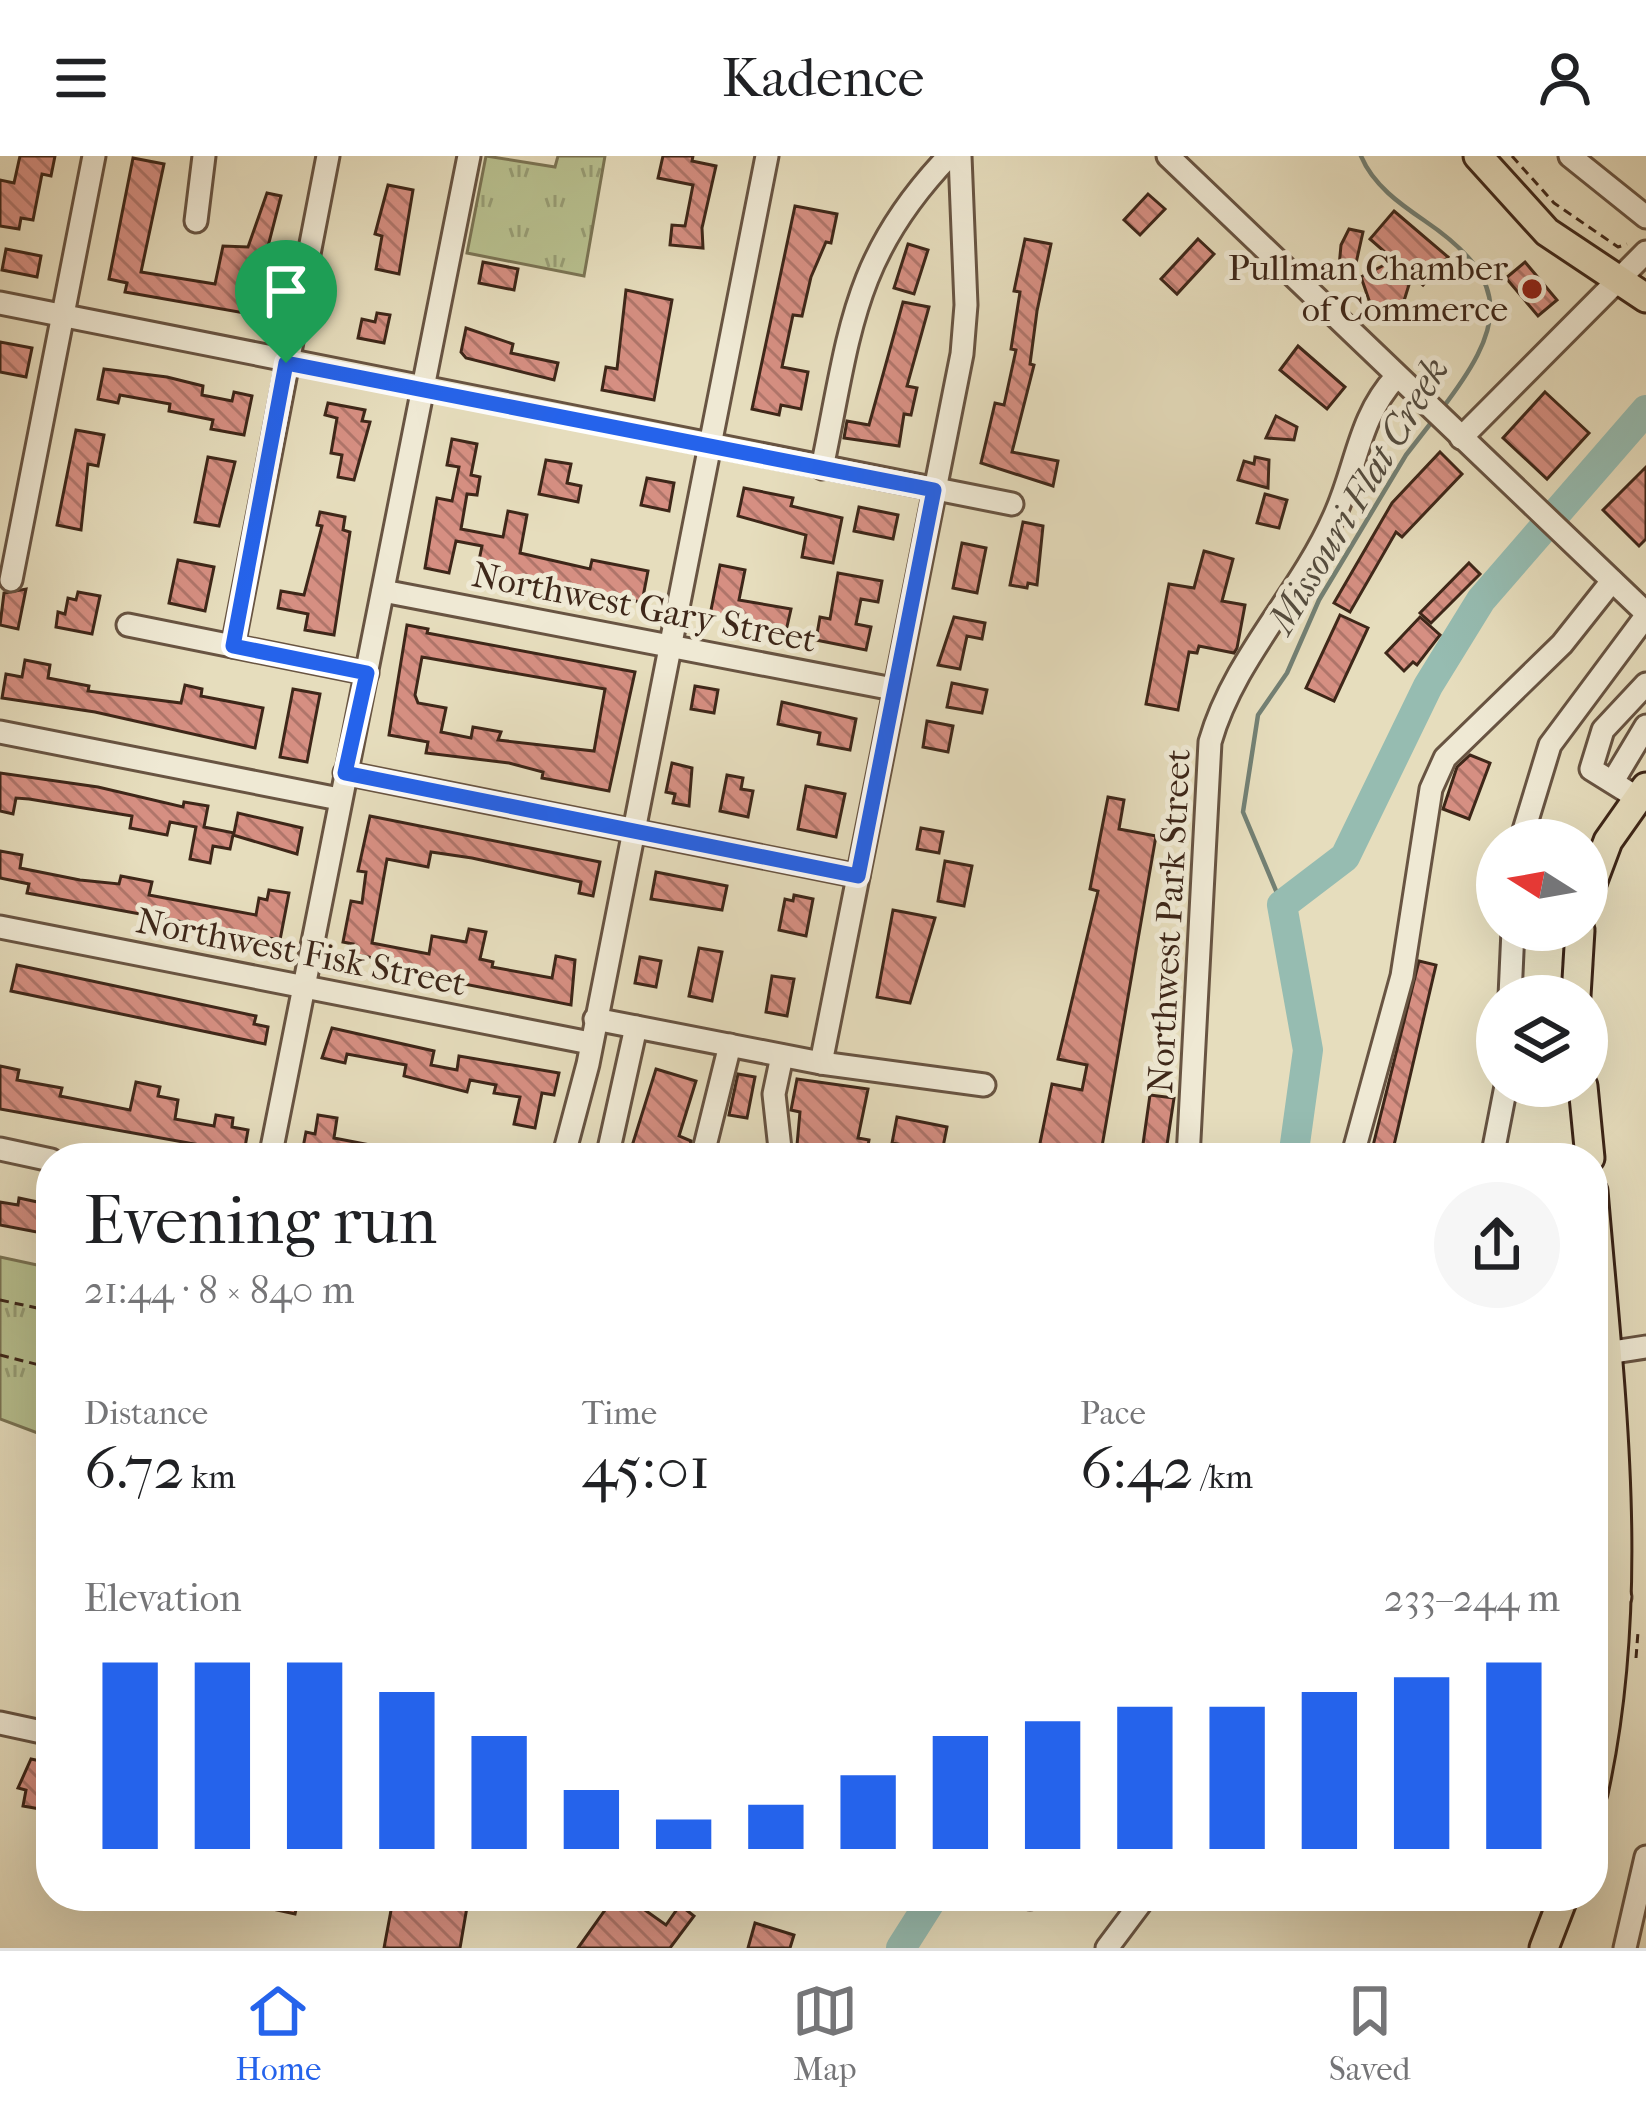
<!DOCTYPE html>
<meta charset="utf-8">
<style>
:root{--surface:#fff;--page:#f6f6f6;--text:#202124;--muted:#757577;--line:#e0e0e0;--accent:#2563eb}
body{margin:0;font-family:"IM FELL French Canon",serif;background:var(--page);color:var(--text);height:100vh;display:flex;flex-direction:column;font-size:45px;white-space:nowrap}
*{box-sizing:border-box;margin:0}
p{font-size:39px;color:var(--muted)}
.icon{flex:none;width:66px;height:66px;fill:none;stroke:currentColor;stroke-width:2;stroke-linecap:round;stroke-linejoin:round}
.map{position:relative;flex:1;overflow:hidden}
.side{position:absolute;left:36px;top:987px;width:1572px;height:768px;display:flex;flex-direction:column;background:var(--surface);border-radius:48px;box-shadow:0 12px 48px #0002}
.side>*{flex:none}
.needle{width:78px;rotate:281deg}
.controls{position:absolute;left:1476px;top:663px;display:grid;gap:24px}
.controls a{display:grid;place-items:center;width:132px;height:132px;border-radius:50%;background:var(--surface);box-shadow:0 12px 48px #0002;font-size:60px}
.pin{position:absolute;display:grid;place-items:center;width:102px;height:102px;color:#fff;margin:-123px -51px;border-radius:50% 50% 50% 0;rotate:-45deg;box-shadow:0 0 12px #0007}
.pin .icon{rotate:45deg}
.round{display:grid;place-items:center;flex:none;width:126px;height:126px;border-radius:63px;background:var(--page)}
.headline{display:flex;align-items:center;justify-content:space-between;height:204px;padding:0 48px}
h1{font-size:66px;font-weight:600;line-height:90px}
.stats{display:grid;grid-template-columns:repeat(3,1fr);gap:18px;height:204px;padding:12px 48px}
.stats div{display:grid;align-content:center}
.stats b{font-size:60px;font-weight:600}
.stats small{font-size:33px;font-weight:400}
.stats p{font-size:33px}
.chart{height:336px;padding:24px 48px}
.chart p{display:flex;justify-content:space-between}
.chart svg{width:100%;height:216px;margin-top:12px;stroke:var(--accent);stroke-width:6}
header{display:flex;justify-content:space-between;align-items:center;height:156px;padding:0 48px;background:var(--surface);font-size:54px;font-weight:600}
.menu{display:flex;justify-content:space-around;align-items:center;height:168px;border-top:3px solid var(--line);background:var(--surface);font-size:33px;color:var(--muted)}
.menu a{display:grid;justify-items:center;gap:6px}
.menu .current{color:var(--accent)}
.map>svg:first-child{display:block}
</style>
<header><svg class="icon" aria-label="menu" viewBox="0 0 24 24"><path d="M4 6h16M4 12h16M4 18h16"/></svg>Kadence<svg class="icon" aria-label="person" viewBox="0 0 24 24"><circle cx="12" cy="8" r="4"/><path d="M4 21q1-7 8-7t8 7"/></svg></header>
<div class="map">
<svg width="1646" height="1792" viewBox="0 0 1646 1792">
<defs>
<pattern id="grass-tufts" width="24" height="20" patternUnits="userSpaceOnUse" patternTransform="scale(3)"><rect width="24" height="20" fill="#b8c08f"/><path d="M3 7l-1-3M5 7V3M7 7l1-3M15 17l-1-3M17 17v-4M19 17l1-3" fill="none" stroke="#979c74"/></pattern>
<pattern id="building-back-hatch" width="6" height="6" patternUnits="userSpaceOnUse" patternTransform="scale(3)"><rect width="6" height="6" fill="#d68f82"/><path d="M-1 5l2 2M0 0l6 6M5-1l2 2" fill="none" stroke="#af756a"/></pattern>
</defs>
<rect width="100%" height="100%" fill="#e6ddbd"/>
<filter id="stains"><feTurbulence type="fractalNoise" baseFrequency=".00167" numOctaves="4"/><feColorMatrix values="0 0 0 0 .2 0 0 0 0 .09 0 0 0 0 .02 0 0 0 .5 -.17"/></filter>
<radialGradient id="worn" r=".72"><stop offset=".6" stop-color="#630" stop-opacity="0"/><stop offset="1" stop-color="#630" stop-opacity=".3"/></radialGradient>
<g fill="url(#grass-tufts)" stroke="#7b7454" stroke-width="3">
<polygon points="486,0 555,11 558,0 605,0 584,120 467,97"/>
<polygon points="0,1101 51,1112 51,1282 0,1263"/>
</g>
<g fill="none" stroke-linecap="round" stroke-linejoin="round">
<g stroke="#738074" stroke-width="4.5">
<path d="M1361 0C1373 29 1400 48 1425 65 1516 127 1503 173 1441 254"/>
<polyline points="1282,749 1243,656 1258,559 1287,517 1319,444 1406,299 1434,263"/>
</g>
<g stroke="#96bcb1" stroke-width="30">
<polyline points="1293,1002 1308,894 1282,749 1345,701 1428,530 1481,444 1646,254"/>
<polyline points="901,1792 934,1740"/>
</g>
</g>
<g fill="url(#building-back-hatch)" stroke="#3e2719" stroke-width="3" fill-rule="evenodd">
<polygon points="20,0 55,0 51,20 42,18 33,64 21,62 19,73 0,70 0,24 14,27"/>
<polygon points="663,0 693,0 692,5 716,10 702,72 703,92 670,89 672,69 685,70 693,29 658,22"/>
<polygon points="133,2 164,8 141,116 215,128 223,90 248,91 267,37 281,40 257,133 272,136 267,161 125,136 127,127 109,123"/>
<polygon points="388,29 413,34 399,118 376,113 382,80 375,78"/>
<polygon points="1148,38 1165,53 1140,79 1124,64"/>
<polygon points="795,50 837,58 831,87 826,86 811,121 802,160 793,159 782,211 808,216 801,253 781,249 779,259 752,253"/>
<polygon points="1394,55 1448,101 1423,129 1412,119 1403,148 1383,155 1370,147 1361,121 1394,104 1370,83"/>
<polygon points="1349,73 1363,76 1352,125 1338,122 1341,89"/>
<polygon points="1025,83 1051,88 1037,155 1030,208 1034,209 1012,296 1058,305 1053,330 981,307 995,247 1004,249 1016,194 1011,193 1020,136 1014,135"/>
<polygon points="1198,83 1214,98 1177,138 1161,123"/>
<polygon points="908,88 928,94 914,138 894,132"/>
<polygon points="6,93 41,100 37,121 2,114"/>
<polygon points="483,106 518,113 514,134 479,127"/>
<polygon points="1525,106 1557,144 1538,160 1506,122"/>
<polygon points="626,134 672,144 654,244 602,234 606,211 617,213"/>
<polygon points="903,146 929,151 907,230 917,232 911,259 904,258 899,290 844,282 847,265 869,269"/>
<polygon points="377,157 390,159 384,187 358,182 362,163 375,166"/>
<polygon points="466,172 513,188 511,197 558,207 554,224 466,202 461,196"/>
<polygon points="0,186 32,192 26,221 0,216"/>
<polygon points="1298,190 1345,231 1327,253 1280,214"/>
<polygon points="104,213 167,221 203,230 202,239 232,245 234,236 252,240 244,279 211,273 213,264 169,255 170,248 120,239 118,247 98,243"/>
<polygon points="1545,236 1589,277 1547,323 1503,282"/>
<polygon points="328,247 365,254 362,265 370,266 354,324 338,321 342,299 331,297 337,262 325,259"/>
<polygon points="1276,260 1297,271 1294,284 1266,282"/>
<polygon points="76,274 104,279 98,310 88,308 81,374 57,369"/>
<polygon points="452,283 477,288 471,319 480,321 477,339 467,338 461,373 503,381 508,355 527,359 520,397 590,413 592,404 648,415 642,446 500,424 501,419 477,414 482,390 456,385 449,417 425,412 437,342 452,345 459,311 447,309"/>
<polygon points="1440,296 1462,318 1402,381 1396,376 1350,456 1334,447 1392,347"/>
<polygon points="208,301 235,306 219,370 195,366"/>
<polygon points="1255,301 1269,304 1268,332 1238,324 1244,305 1254,308"/>
<polygon points="546,304 571,308 567,327 581,330 578,346 539,338"/>
<polygon points="1646,311 1646,383 1639,390 1603,354"/>
<polygon points="647,322 674,327 669,355 641,349"/>
<polygon points="744,332 793,342 791,350 842,362 833,407 802,401 806,379 738,360"/>
<polygon points="1265,338 1287,344 1279,372 1257,367"/>
<polygon points="859,351 898,359 893,383 854,375"/>
<polygon points="320,356 345,361 343,374 350,376 334,479 305,474 308,458 278,452 281,435 304,439 322,370 317,369"/>
<polygon points="1023,366 1043,370 1037,429 1028,427 1027,432 1010,429"/>
<polygon points="962,387 986,392 977,437 953,432"/>
<polygon points="1204,395 1233,403 1222,445 1245,449 1237,492 1234,497 1199,490 1197,497 1189,496 1178,554 1146,548 1169,428 1194,432"/>
<polygon points="178,404 214,411 205,455 169,447"/>
<polygon points="1469,407 1480,418 1431,467 1420,457"/>
<polygon points="720,409 745,414 739,444 791,453 786,475 710,459"/>
<polygon points="838,417 882,425 878,446 861,443 856,468 871,471 866,494 816,484 820,461 830,463"/>
<polygon points="26,433 18,473 0,469 4,437"/>
<polygon points="78,436 100,440 92,478 56,471 58,456 65,458 68,442 76,444"/>
<polygon points="1340,459 1368,472 1334,545 1306,532"/>
<polygon points="954,461 985,467 982,483 967,480 960,513 938,509"/>
<polygon points="1420,461 1440,479 1417,509 1413,506 1404,515 1386,497"/>
<path d="M407 469 428 473 427 477 635 516 609 635 542 622 543 616 509 607 426 597 428 586 389 579ZM422 501 605 533 594 595 498 584 501 576 473 571 471 582 441 576 446 552 418 547 415 539Z"/>
<polygon points="25,504 50,509 48,522 89,530 88,535 181,547 185,529 202,533 201,540 263,552 255,592 95,556 2,542 6,518 22,521"/>
<polygon points="952,527 987,534 982,557 947,551"/>
<polygon points="695,530 718,534 714,557 691,553"/>
<polygon points="293,533 320,538 307,606 280,601"/>
<polygon points="782,546 856,563 850,594 818,588 820,577 778,568"/>
<polygon points="927,565 953,570 948,596 923,591"/>
<polygon points="1470,599 1490,607 1469,663 1443,653 1457,611"/>
<polygon points="672,607 692,612 689,650 673,647 675,638 666,636"/>
<polygon points="0,617 98,631 183,651 184,646 208,650 204,671 234,677 238,657 302,672 297,698 233,679 230,693 213,690 210,707 190,703 196,671 170,666 167,679 130,672 132,660 29,643 16,642 13,658 0,655"/>
<polygon points="727,619 743,622 741,633 753,635 748,661 720,655"/>
<polygon points="806,630 845,638 836,681 798,673"/>
<polygon points="1108,641 1124,644 1119,673 1156,680 1100,1002 1037,1002 1052,928 1082,934 1087,909 1058,903 1098,735 1090,733"/>
<polygon points="370,660 600,706 593,740 579,737 581,726 472,702 431,696 428,711 387,703 372,787 429,798 432,780 466,786 469,773 486,776 480,803 493,806 492,811 552,822 556,800 575,804 571,849 378,811 379,803 351,798 353,788 343,786 351,745 362,747 366,716 358,715"/>
<polygon points="921,672 943,676 939,697 917,693"/>
<polygon points="0,695 22,699 20,712 80,724 119,728 121,720 152,726 149,739 256,759 259,742 267,744 269,734 289,737 280,784 27,737 29,728 0,722"/>
<polygon points="945,705 972,710 964,750 938,745"/>
<polygon points="656,716 727,730 722,754 651,743"/>
<polygon points="794,739 813,743 806,780 779,774 785,743 793,745"/>
<polygon points="893,754 935,762 910,847 877,841"/>
<polygon points="699,792 722,796 712,845 689,840"/>
<polygon points="640,801 661,805 656,831 635,827"/>
<polygon points="1419,805 1436,809 1391,1002 1370,1002"/>
<polygon points="17,809 256,860 254,868 268,871 265,888 11,835"/>
<polygon points="772,820 794,823 787,860 766,856"/>
<polygon points="332,872 434,895 431,909 457,914 459,900 559,917 554,939 542,937 535,972 514,968 520,941 494,937 496,929 470,924 467,936 404,920 406,909 347,898 345,907 322,902"/>
<polygon points="0,910 19,914 17,924 62,932 60,940 130,954 136,926 160,931 158,940 178,944 175,963 214,970 216,959 233,962 232,971 248,974 244,997 0,953"/>
<polygon points="656,913 696,925 679,980 691,985 687,1002 667,1002 632,990"/>
<polygon points="738,918 755,921 747,962 729,959"/>
<polygon points="797,923 868,933 858,982 869,984 866,1002 796,1000 800,956 791,954"/>
<polygon points="1150,939 1174,942 1165,1002 1141,1002"/>
<polygon points="318,959 337,962 334,982 370,989 368,1002 301,1002 306,976 315,978"/>
<polygon points="897,961 947,971 942,996 892,987"/>
<polygon points="19,1042 42,1047 40,1054 46,1055 42,1077 0,1069 0,1046 18,1049"/>
<polygon points="31,1603 50,1607 45,1636 51,1638 51,1655 23,1650 26,1634 18,1632"/>
<polygon points="240,1740 299,1740 295,1758 240,1746"/>
<polygon points="415,1740 468,1745 460,1792 384,1792 392,1749 413,1753"/>
<polygon points="615,1740 625,1740 666,1769 680,1749 694,1760 670,1792 578,1792"/>
<polygon points="755,1767 794,1779 790,1792 748,1792"/>
</g>
<g fill="none" stroke-linecap="round" stroke-linejoin="round">
<defs>
<g id="minor">
<polyline points="1168,0 1646,457"/>
<polyline points="1570,0 1646,61"/>
<polyline points="196,65 204,0"/>
<polyline points="0,147 1012,348"/>
<polyline points="1461,282 1646,96"/>
<path d="M822 312C850 179 851 102 949 0"/>
<polyline points="11,424 94,0"/>
<polyline points="383,435 893,533"/>
<polyline points="128,469 367,517"/>
<polyline points="233,490 328,0"/>
<polyline points="0,576 339,643"/>
<polyline points="345,617 858,720"/>
<polyline points="1613,625 1646,570"/>
<polyline points="1636,641 1591,613 1603,574 1646,528"/>
<polyline points="1521,684 1550,589 1646,460"/>
<polyline points="0,771 590,887"/>
<polyline points="1510,840 1513,774"/>
<polyline points="595,863 821,907 984,929"/>
<polyline points="821,907 962,198 966,149 960,0"/>
<polyline points="0,993 51,1004"/>
<polyline points="270,1002 469,0"/>
<polyline points="563,1002 588,908 767,0"/>
<polyline points="607,1002 636,871"/>
<polyline points="702,1002 730,889"/>
<polyline points="781,1002 774,938 782,900"/>
<path d="M1188 1002 1210 586C1234 502 1299 440 1334 361 1357 311 1358 262 1396 221"/>
<polyline points="1352,1002 1402,820 1431,633 1445,602 1562,488 1612,425"/>
<polyline points="1492,1002 1506,930"/>
<polyline points="1607,1197 1646,1191"/>
<polyline points="1593,1443 1620,1441"/>
<polyline points="0,1567 51,1578"/>
<polyline points="1030,1742 1032,1740"/>
<polyline points="1107,1792 1146,1740"/>
<polyline points="1625,1792 1646,1701"/>
</g>
<g id="major">
<polyline points="1478,0 1547,76 1646,142"/>
<polyline points="1587,741 1608,685 1646,631"/>
<polyline points="1576,840 1580,774"/>
<polyline points="1583,930 1590,1002"/>
<path d="M1593 1035C1610 1237 1637 1437 1593 1637"/>
<polyline points="1544,1792 1564,1740"/>
</g>
</defs>
<use href="#minor" stroke="#685442" stroke-width="27"/>
<use href="#major" stroke="#3e2719" stroke-width="33"/>
<g stroke="#3e2719" stroke-width="3" stroke-dasharray="9 6" stroke-linecap="butt">
<polyline points="1512,0 1554,47 1618,91 1627,88"/>
<polyline points="1592,854 1597,910"/>
<polyline points="0,1144 51,1155"/>
<polyline points="0,1199 51,1212"/>
<polyline points="1636,1502 1638,1476"/>
<polyline points="1593,1699 1604,1658"/>
</g>
<use href="#minor" stroke="#efe9d4" stroke-width="21"/>
<use href="#major" stroke="#e6ddbd" stroke-width="27"/>
</g>
<g fill="none" stroke-linecap="round" stroke-linejoin="round">
<defs>
<polygon id="route" points="286,207 934,334 858,720 345,617 367,517 233,490"/>
</defs>
<use href="#route" stroke="#fff" stroke-width="24"/>
<use href="#route" stroke="#2563eb" stroke-width="15"/>
</g>
<circle fill="#8f2418" stroke="#efe9d4" stroke-width="4.5" cx="1532" cy="133" r="12"/>
<g text-anchor="middle" dominant-baseline="central" stroke-width="10" stroke-linejoin="round" paint-order="stroke">
<g font-size="36" fill="#3e2719" stroke="#efe9d4" text-anchor="end">
<text x="1508" y="112">Pullman Chamber<tspan x="1508" dy="41">of Commerce</tspan></text>
</g>
<g font-size="36" fill="#3e2719" stroke="#efe9d4">
<text transform="translate(644 451) rotate(11)">Northwest Gary Street</text>
<text transform="translate(1169 765) rotate(-87)">Northwest Park Street</text>
<text transform="translate(301 796) rotate(11)">Northwest Fisk Street</text>
</g>
<g font-size="39" font-style="italic" fill="#544c3f" stroke="#efe9d4">
<text transform="translate(1358 339) rotate(-59)">Missouri Flat Creek</text>
</g>
</g>
<rect width="100%" height="100%" filter="url(#stains)"/>
<rect width="100%" height="100%" fill="url(#worn)"/>
</svg>
<div class="controls">
<a><svg class="needle" viewBox="-14 -14 28 28"><path d="M0-13l5 13h-10z" fill="#e53935"/><path d="M0 13l5-13h-10z" fill="#757577"/></svg></a>
<a><svg class="icon" aria-label="layers" viewBox="0 0 24 24"><path d="M12 4l9 5-9 5-9-5zM3 14l9 5 9-5"/></svg></a>
</div>
<div class="pin" style="left:286px;top:207px;background:#1e9e55"><svg class="icon" aria-label="arrive" viewBox="0 0 24 24"><path d="M6 21V4h12l-3 4 3 4H6"/></svg></div>
<section class="side">
<div class="headline"><div><h1>Evening run</h1><p>21:44 · 8 × 840 m</p></div><a class="round"><svg class="icon" aria-label="share" viewBox="0 0 24 24"><path d="M12 15V3M7 8l5-5 5 5M5 13v7h14v-7"/></svg></a></div>
<div class="stats">
<div><p>Distance</p><b>6.72<small> km</small></b></div>
<div><p>Time</p><b>45:01</b></div>
<div><p>Pace</p><b>6:42<small> /km</small></b></div>
</div>
<div class="chart"><p><span>Elevation</span>233–244 m</p>
<svg viewBox="0 0 160 44" preserveAspectRatio="none"><path d="M5 44V6M15 44V6M25 44V6M35 44V12M45 44V21M55 44V32M65 44V38M75 44V35M85 44V29M95 44V21M105 44V18M115 44V15M125 44V15M135 44V12M145 44V9M155 44V6"/></svg>
</div>
</section>
</div>
<nav class="menu">
<a class="current"><svg class="icon" aria-label="home" viewBox="0 0 24 24"><path d="M3 11l9-7 9 7M6 9v11h12V9"/></svg>Home</a>
<a><svg class="icon" aria-label="map" viewBox="0 0 24 24"><path d="M3 6l6-2 6 2 6-2v14l-6 2-6-2-6 2zM9 4v14M15 6v14"/></svg>Map</a>
<a><svg class="icon" aria-label="saved" viewBox="0 0 24 24"><path d="M7 4h10v16l-5-4-5 4z"/></svg>Saved</a>
</nav>
